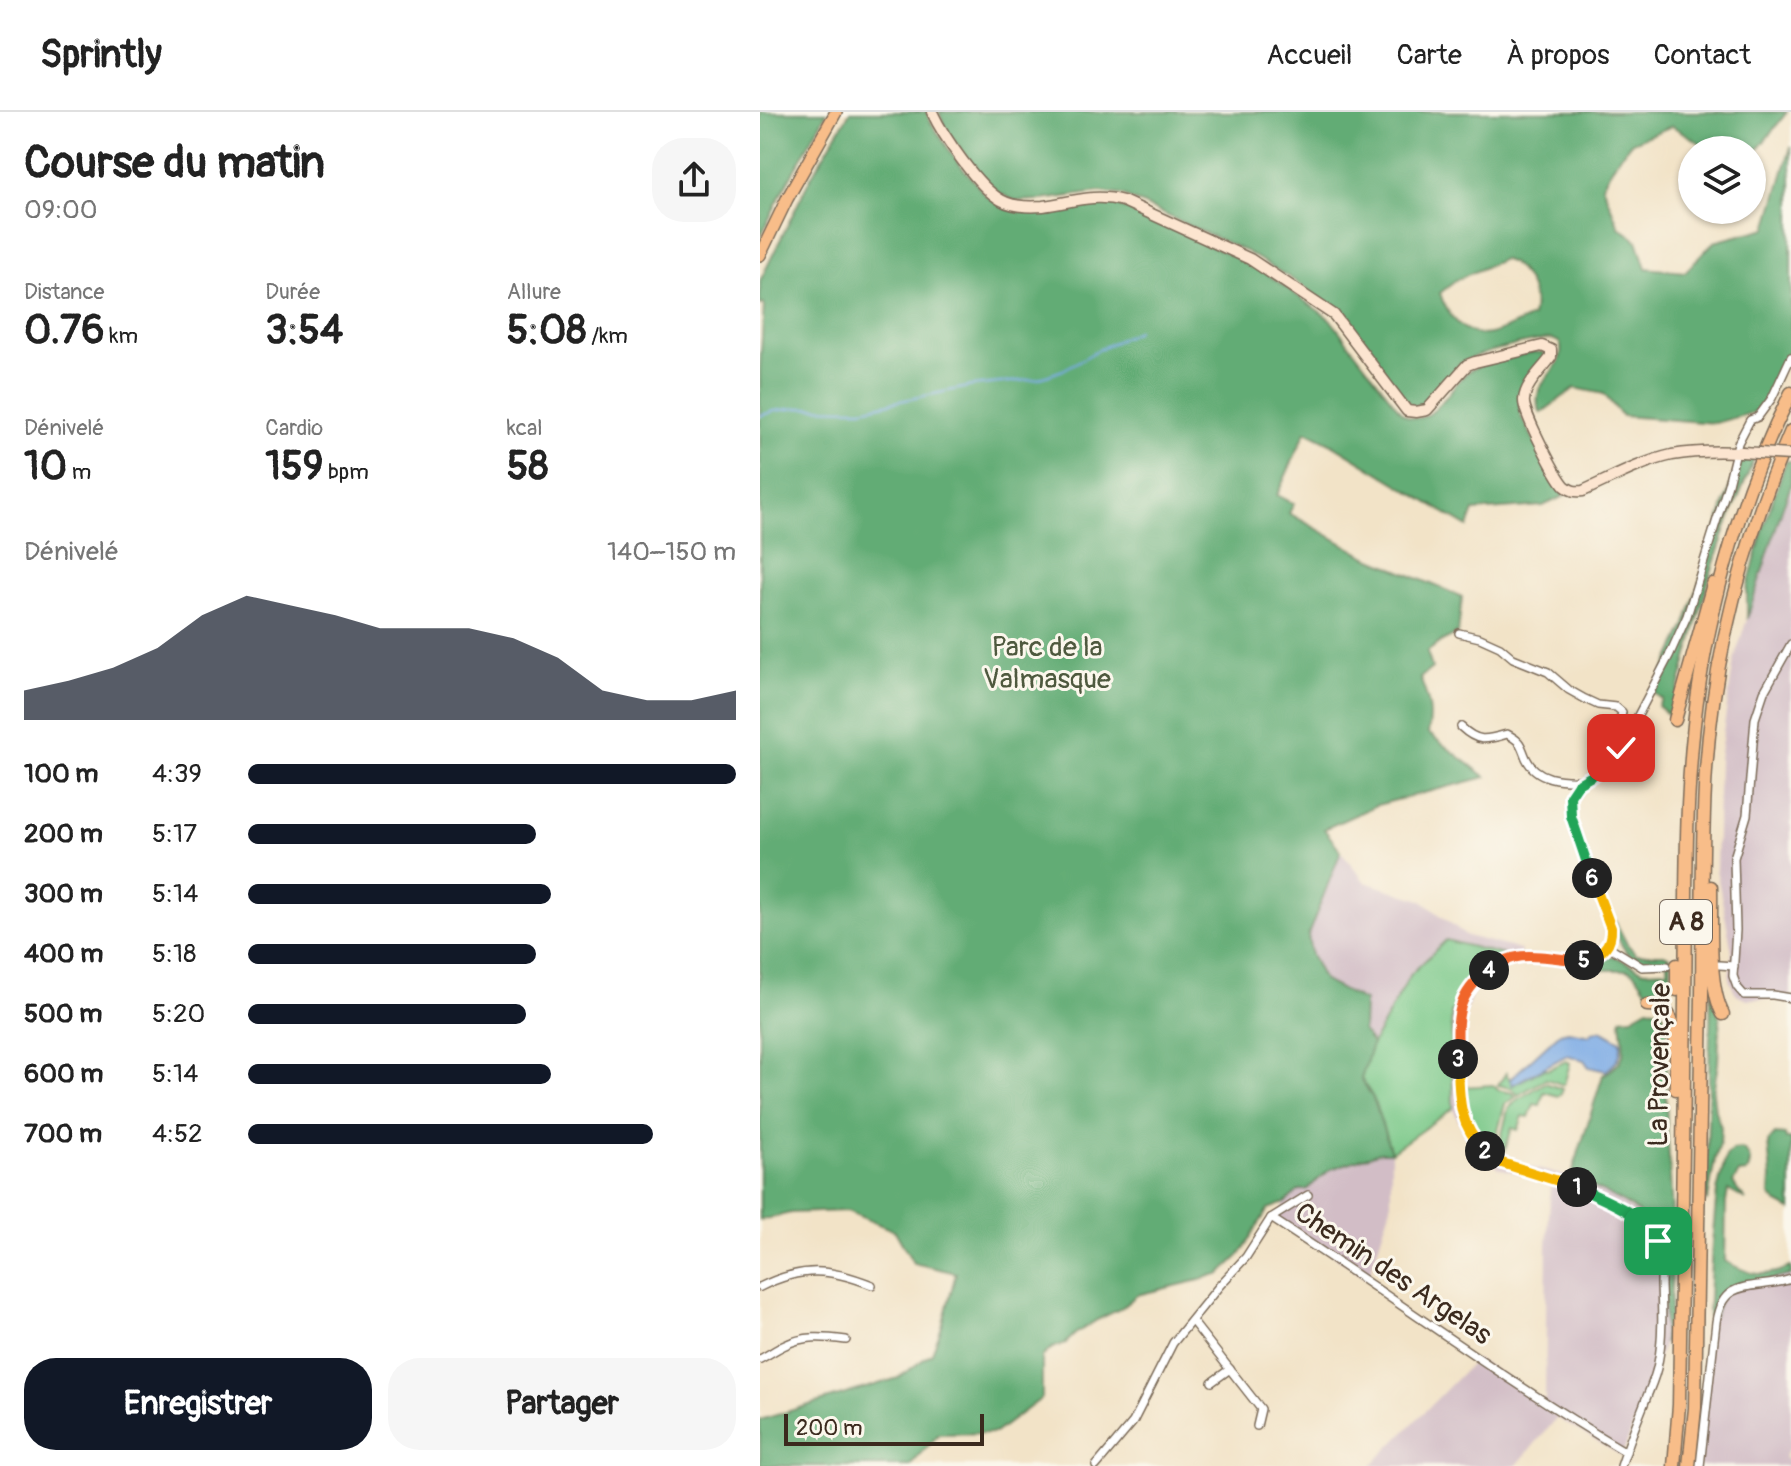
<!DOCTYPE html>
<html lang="fr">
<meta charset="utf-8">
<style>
:root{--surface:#fff;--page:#f6f6f6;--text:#222;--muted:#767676;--line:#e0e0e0;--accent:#111827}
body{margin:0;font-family:Pangolin,sans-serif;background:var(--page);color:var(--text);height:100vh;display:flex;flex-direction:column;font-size:30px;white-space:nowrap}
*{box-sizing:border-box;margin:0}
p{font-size:26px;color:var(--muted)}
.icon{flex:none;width:44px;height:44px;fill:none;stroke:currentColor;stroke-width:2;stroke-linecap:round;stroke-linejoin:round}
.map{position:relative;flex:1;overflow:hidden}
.side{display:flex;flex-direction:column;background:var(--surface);width:760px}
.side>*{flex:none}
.tools{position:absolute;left:918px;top:24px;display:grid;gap:16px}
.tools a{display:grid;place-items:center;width:88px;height:88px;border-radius:50%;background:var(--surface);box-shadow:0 2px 6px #0004;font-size:40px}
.scale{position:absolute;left:24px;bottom:20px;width:200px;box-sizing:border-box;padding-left:8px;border:4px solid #3b2a1e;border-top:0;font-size:22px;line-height:28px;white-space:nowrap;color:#3b2a1e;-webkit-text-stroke:6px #fbf7ec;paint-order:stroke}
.pin{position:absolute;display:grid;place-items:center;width:68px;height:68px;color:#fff;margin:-34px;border-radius:16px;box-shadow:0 4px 12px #0006}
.km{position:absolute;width:40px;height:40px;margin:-20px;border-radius:50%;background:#222;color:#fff;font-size:22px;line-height:40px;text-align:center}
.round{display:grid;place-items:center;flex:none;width:84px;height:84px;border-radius:32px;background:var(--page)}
.overview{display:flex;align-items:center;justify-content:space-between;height:136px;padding:0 24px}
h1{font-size:44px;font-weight:800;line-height:60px}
.stats{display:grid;grid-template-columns:repeat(3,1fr);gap:12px;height:136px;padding:8px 24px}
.stats div{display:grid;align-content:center}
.stats b{font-size:40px;font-weight:800}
.stats small{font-size:22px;font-weight:400}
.stats p{font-size:22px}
.chart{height:224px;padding:16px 24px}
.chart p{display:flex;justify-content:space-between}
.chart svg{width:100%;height:144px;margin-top:8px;fill:var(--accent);opacity:.7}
.cta{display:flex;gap:16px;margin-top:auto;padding:16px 24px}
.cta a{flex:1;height:92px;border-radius:32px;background:var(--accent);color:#fff;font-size:32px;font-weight:800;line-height:92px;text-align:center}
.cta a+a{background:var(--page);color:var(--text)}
ul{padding:0 24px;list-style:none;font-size:26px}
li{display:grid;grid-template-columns:128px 96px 1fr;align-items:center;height:60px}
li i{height:20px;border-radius:10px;background:var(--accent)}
header{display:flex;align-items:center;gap:48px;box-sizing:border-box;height:112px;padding:0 40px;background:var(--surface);border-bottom:2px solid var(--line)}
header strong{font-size:38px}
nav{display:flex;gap:44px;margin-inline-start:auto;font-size:28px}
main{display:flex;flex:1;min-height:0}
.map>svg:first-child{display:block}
</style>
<header>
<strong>Sprintly</strong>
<nav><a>Accueil</a><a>Carte</a><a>À propos</a><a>Contact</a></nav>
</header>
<main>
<section class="side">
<div class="overview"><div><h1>Course du matin</h1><p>09:00</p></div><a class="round"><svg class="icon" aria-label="share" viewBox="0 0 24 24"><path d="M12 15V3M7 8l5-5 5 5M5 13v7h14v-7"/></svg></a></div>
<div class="stats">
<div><p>Distance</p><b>0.76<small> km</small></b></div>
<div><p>Durée</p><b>3:54</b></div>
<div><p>Allure</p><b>5:08<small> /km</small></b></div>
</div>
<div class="stats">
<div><p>Dénivelé</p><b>10<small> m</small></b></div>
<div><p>Cardio</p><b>159<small> bpm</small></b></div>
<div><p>kcal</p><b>58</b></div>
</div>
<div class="chart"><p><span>Dénivelé</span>140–150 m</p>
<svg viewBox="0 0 160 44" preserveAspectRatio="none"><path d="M0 44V35L10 32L20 28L30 22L40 12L50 6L60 9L70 12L80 16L90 16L100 16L110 19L120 25L130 35L140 38L150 38L160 35V44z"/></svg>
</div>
<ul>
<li><b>100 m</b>4:39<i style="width:100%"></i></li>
<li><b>200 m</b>5:17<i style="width:59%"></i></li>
<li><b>300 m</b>5:14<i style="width:62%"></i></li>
<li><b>400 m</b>5:18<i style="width:59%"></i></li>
<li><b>500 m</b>5:20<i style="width:57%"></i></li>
<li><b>600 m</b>5:14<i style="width:62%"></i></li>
<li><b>700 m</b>4:52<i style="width:83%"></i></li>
</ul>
<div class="cta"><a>Enregistrer</a><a>Partager</a></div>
</section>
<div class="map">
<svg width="1031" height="1354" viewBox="0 0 1031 1354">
<rect width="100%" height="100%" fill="#fbf7ec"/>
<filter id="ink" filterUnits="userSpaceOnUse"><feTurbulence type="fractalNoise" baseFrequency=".0125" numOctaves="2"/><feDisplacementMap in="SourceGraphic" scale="16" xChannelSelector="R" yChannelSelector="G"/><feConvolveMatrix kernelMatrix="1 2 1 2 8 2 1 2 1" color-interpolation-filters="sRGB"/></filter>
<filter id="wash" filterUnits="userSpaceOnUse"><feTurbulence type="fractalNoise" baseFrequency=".006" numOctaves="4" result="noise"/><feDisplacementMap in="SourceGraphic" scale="32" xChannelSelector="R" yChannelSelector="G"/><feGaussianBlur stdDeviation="1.8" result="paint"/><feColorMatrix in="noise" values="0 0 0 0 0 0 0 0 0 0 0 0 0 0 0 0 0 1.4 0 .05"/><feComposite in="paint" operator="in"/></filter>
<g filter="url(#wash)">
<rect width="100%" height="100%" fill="#f2e3c7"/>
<g fill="#d2bdc6">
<polygon points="1031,373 1031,889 1017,887 988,887 978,883 975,880 969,867 972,839 956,757 959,647 974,548 1022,397"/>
<polygon points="581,739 605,770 661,788 707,824 761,838 758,849 732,861 721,872 712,883 703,908 702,989 728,1036 743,1046 765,1054 811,1065 856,1087 889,1109 902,1125 906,1137 904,1230 862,1344 797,1306 756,1354 611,1354 716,1247 785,1288 787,1134 791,1071 739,1056 726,1048 709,1031 693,997 631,1040 631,1094 608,1167 544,1123 516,1106 525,1091 539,1077 570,1057 620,1040 630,1040 601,967 604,889 564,869 551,843 547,823"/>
<polygon points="1031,1163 1031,1333 1024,1345 1031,1350 1031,1354 939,1354 948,1205 954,1205 960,1186 971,1176"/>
</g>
<g fill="#79c888" stroke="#5a7953" stroke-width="2">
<polygon points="686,828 743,843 718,859 704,873 691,901 693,996 631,1040 613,986 601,967 612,932 651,862"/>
<polygon points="806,949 810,951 804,973 786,967 758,983 753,977 738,973 746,961 753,973 786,956 787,958"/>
<polygon points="785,971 803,977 801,982 798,984 784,980 780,993 774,992 769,1005 763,1004 758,1018 752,1016 745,1038 739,1035 748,997 757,988"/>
<polygon points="733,973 738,978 753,981 756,985 745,992 735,1030 729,1036 718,1023 702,989 703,975"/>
</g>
<g fill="#62ac74" stroke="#4e6b49" stroke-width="2" fill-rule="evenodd">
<polygon points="0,0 67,0 21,82 0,126"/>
<path d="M90 0H167L170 9 194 45 225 83 244 96 259 99H286L340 90 353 92 390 106 486 150 507 162 570 207 641 300C673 325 689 268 713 257 731 248 755 246 774 240L784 241 785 245C768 265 754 275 761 304L804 384 783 394 714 399 708 415 570 331 546 319 517 383 534 392 529 401 605 444 702 485 698 521 682 529 667 540 672 556 660 566C668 587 673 599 668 621L726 665 617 693 564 717 581 739 548 823 551 843 564 869 604 889 603 919 612 932 601 967 613 986 631 1040H620L571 1057 546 1078H539L525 1091 508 1097 480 1143 459 1163H453L440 1168 377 1183 360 1197 337 1208 315 1222 306 1231 292 1236 282 1245V1286L235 1321 179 1322 150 1354H0V1308L138 1266 172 1241 182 1215 196 1161 153 1151 135 1119 87 1099 31 1101 0 1108V258L4 192 0 193V169L51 65Z"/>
<path d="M179 0H1027L992 45V38H952L912 14 872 30 858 46 842 73 859 115 877 128 886 156 925 160 954 130 1007 116 1031 35V233L1009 283 999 299 955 311 862 304 844 282 815 276 781 301C765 269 809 259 800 231 795 228 795 227 789 227 774 228 715 242 703 250 685 262 676 291 653 294L643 286 574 197 540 172 485 139 362 83 340 80 282 88 258 89 251 87 239 81 218 59 186 18ZM743 147C766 156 778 182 772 205 759 210 744 219 730 222 705 227 686 202 680 181L698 167Z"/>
<polygon points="979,346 994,347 967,413 951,460 911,605 898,594 902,587 894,581 925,515"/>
<polygon points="1026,349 1031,349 1031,373 1022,397 987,507 987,477 1005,411"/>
<path d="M855 809 867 832 876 842H904L910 845C912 862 913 884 890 883L875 861 868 858H832L816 855V852L824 853 854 844 884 859 907 858V850C870 850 865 845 852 811Z"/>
<polygon points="951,880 960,906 958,951 953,981 955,999 961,1015 960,1032 955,1047 948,1087 946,1089"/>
<path d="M888 896 902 898 907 913 906 989 913 1121 909 1230H904L906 1137C892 1097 846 1082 811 1065L843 963C873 947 862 934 861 906L872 905Z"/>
<polygon points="1015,1022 1025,1023 1026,1027 1031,1027 1031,1098 1016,1090 1010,1083 1011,1065 1008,1030"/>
<path d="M982 1037C991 1044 992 1050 987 1060L979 1061 973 1071 978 1079 986 1088 968 1078 966 1090 965 1149C990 1163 1004 1167 1031 1155V1163L971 1176 960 1186 954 1205H948L952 1131 957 1079 966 1044 973 1038Z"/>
</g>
<path fill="#7baae5" stroke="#5b6a82" stroke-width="2" d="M841 918 861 929C862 944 858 950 846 959L829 955 824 948 807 943 752 973 750 967 800 921 808 919 831 923V920Z"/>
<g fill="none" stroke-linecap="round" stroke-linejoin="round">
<polyline stroke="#7baae5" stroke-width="2" points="0,304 14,299 38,296 102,297 212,274 278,267 303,258 342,236 377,219"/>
</g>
</g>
<g filter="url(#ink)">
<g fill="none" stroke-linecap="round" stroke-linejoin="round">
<defs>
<g id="street">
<polyline points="699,521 720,526 740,535 753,546 788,560 809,578 825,587 838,593 856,595 862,600 861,605 855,614 858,624 865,628"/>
<polyline points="1031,532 1004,580 995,607 987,703 974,746 976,818 973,864 977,875 984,883 1013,883 1031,886"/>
<path d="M701 615C718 631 726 628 747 622 762 630 760 632 766 646 776 668 802 669 823 668"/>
<polyline points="848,834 882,855 907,854"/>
<polyline points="959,853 974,854"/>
<polyline points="511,1106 548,1083"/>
<path d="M0 1175C42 1154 69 1156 112 1173"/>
<polyline points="432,1209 501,1297 497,1314"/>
<path d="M0 1247C8 1243 15 1238 23 1234 44 1223 64 1225 86 1228"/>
<polyline points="452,1270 470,1257"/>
<path d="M336 1354 373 1310 413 1231 460 1173 486 1145 511 1106C630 1183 744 1268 866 1340"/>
<path d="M861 1354C868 1333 876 1312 884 1292 889 1278 896 1265 898 1251 903 1226 902 1198 901 1173 901 1160 903 1143 899 1131 891 1112 870 1101 853 1093 839 1086 824 1078 809 1072 761 1056 703 1050 699 986 697 963 694 910 702 890 713 862 745 843 774 843 800 842 853 863 851 816L811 704 810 684 815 675 823 668 842 658 861 636 909 544 927 504 968 372 978 331 990 308 998 305 1012 286 1031 245"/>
<path d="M940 1354 956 1210C963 1163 996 1179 1031 1167"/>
</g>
<path id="secondary" d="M172 0C183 24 218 75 241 88 253 95 269 95 283 94 312 90 334 81 363 89L490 147 574 203 647 299 656 300 667 298 707 253 715 250 782 234 791 238V245C783 257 765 272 764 288 762 299 796 364 805 374 811 379 815 380 823 379 852 366 881 350 912 343 935 339 959 339 982 340"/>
<polyline id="primary" points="0,143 27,87 76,0"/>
<g id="highway">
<polyline points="915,608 953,472"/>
<path d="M951 775C952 809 947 873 963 902"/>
<polyline points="917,853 917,878"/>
<path d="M887 893C894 893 901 893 906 899 920 914 915 957 916 977"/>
<path d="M914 1354 919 1293C922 1158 923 1023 925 888 927 782 923 673 940 568 956 470 986 370 1031 281"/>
<path d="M929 1354 935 1296 936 1233C938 1116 940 999 942 882 943 807 941 732 946 658 954 539 984 428 1031 319"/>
</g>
</defs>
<use href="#street" stroke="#7b6b59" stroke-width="10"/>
<use href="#secondary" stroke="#7b6b59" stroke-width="13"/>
<use href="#primary" stroke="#7b6b59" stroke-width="14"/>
<use href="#highway" stroke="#7b6b59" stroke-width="15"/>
<use href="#street" stroke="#fff" stroke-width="7"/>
<use href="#secondary" stroke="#fce5d0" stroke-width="10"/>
<use href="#primary" stroke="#f8bd89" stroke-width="11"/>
<use href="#highway" stroke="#f8bd89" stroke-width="12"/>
<defs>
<polyline id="secondary-bridge" points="982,340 1031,343"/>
</defs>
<use href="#secondary-bridge" stroke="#7b6b59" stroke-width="13" stroke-linecap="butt"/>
<use href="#secondary-bridge" stroke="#fce5d0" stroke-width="10"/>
</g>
</g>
<g fill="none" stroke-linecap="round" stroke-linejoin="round" filter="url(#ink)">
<defs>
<path id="split-1" d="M817 1075C846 1089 881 1100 898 1129"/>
<polyline id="split-2" points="725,1039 742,1051 817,1075"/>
<path id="split-3" d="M698 947C699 984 697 1011 725 1039"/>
<path id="split-4" d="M698 947C697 908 694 884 729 858"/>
<path id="split-5" d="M729 858C761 833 789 849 824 848"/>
<path id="split-6" d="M824 848C841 843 852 834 851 816L832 766"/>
<polyline id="split-7" points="818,672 810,684 811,704 832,766"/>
<polyline id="split-8" points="818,672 842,658 861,636"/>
</defs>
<use href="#split-1" stroke="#fff" stroke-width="16"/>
<use href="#split-2" stroke="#fff" stroke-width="16"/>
<use href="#split-3" stroke="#fff" stroke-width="16"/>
<use href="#split-4" stroke="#fff" stroke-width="16"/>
<use href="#split-5" stroke="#fff" stroke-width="16"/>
<use href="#split-6" stroke="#fff" stroke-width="16"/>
<use href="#split-7" stroke="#fff" stroke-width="16"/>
<use href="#split-8" stroke="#fff" stroke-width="16"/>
<use href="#split-1" stroke="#22a559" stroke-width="10"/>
<use href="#split-2" stroke="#f5b400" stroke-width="10"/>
<use href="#split-3" stroke="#f5b400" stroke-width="10"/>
<use href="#split-4" stroke="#f0652b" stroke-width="10"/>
<use href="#split-5" stroke="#f0652b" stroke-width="10"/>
<use href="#split-6" stroke="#f5b400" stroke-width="10"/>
<use href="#split-7" stroke="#22a559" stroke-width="10"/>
<use href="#split-8" stroke="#22a559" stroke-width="10"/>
</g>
<g text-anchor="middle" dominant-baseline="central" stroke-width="6" stroke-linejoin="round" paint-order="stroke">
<rect fill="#fbf7ec" stroke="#75685c" stroke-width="2" x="900" y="788" width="52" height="44" rx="6"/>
<g font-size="26" font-weight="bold" fill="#3b2a1e">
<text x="926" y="810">A 8</text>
</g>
<g font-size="28" fill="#4e593e" stroke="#fbf7ec">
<text x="287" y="535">Parc de la<tspan x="287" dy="32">Valmasque</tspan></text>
</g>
<g font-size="28" fill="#3b2a1e" stroke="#fbf7ec">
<text transform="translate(900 953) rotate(-89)">La Provençale</text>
<text transform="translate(633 1162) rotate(34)">Chemin des Argelas</text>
</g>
</g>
</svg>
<div class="tools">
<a><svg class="icon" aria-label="layers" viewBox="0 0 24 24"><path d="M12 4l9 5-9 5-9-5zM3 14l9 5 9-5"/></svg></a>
</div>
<div class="scale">200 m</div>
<div class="pin" style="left:898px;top:1129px;background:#1e9e55"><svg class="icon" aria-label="arrive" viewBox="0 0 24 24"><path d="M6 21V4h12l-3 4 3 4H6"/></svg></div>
<div class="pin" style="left:861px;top:636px;background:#d93025"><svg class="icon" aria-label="check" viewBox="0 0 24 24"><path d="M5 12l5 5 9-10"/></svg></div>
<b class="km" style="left:817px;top:1075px">1</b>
<b class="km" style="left:725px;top:1039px">2</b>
<b class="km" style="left:698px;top:947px">3</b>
<b class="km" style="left:729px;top:858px">4</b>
<b class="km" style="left:824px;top:848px">5</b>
<b class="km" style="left:832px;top:766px">6</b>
</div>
</main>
